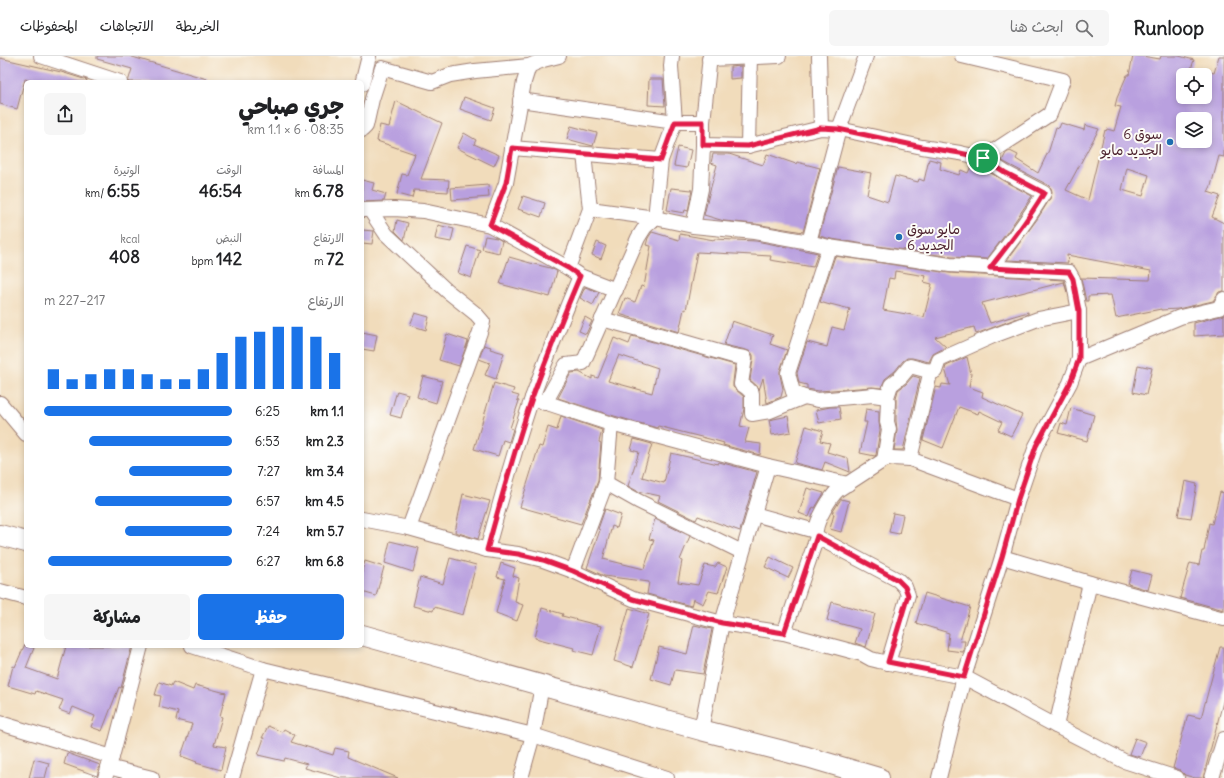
<!DOCTYPE html>
<html lang="ar">
<meta charset="utf-8">
<style>
:root{--surface:#fff;--page:#f6f6f6;--text:#202124;--muted:#757577;--line:#e0e0e0;--accent:#1a73e8}
body{margin:0;font-family:Delius,"Playpen Sans Arabic",sans-serif;background:var(--page);color:var(--text);direction:rtl;height:100vh;display:flex;flex-direction:column;font-size:15px;white-space:nowrap}
*{box-sizing:border-box;margin:0}
p{font-size:13px;color:var(--muted)}
.icon{flex:none;width:22px;height:22px;fill:none;stroke:currentColor;stroke-width:2;stroke-linecap:round;stroke-linejoin:round}
.map{position:relative;flex:1;overflow:hidden;direction:ltr}
.sheet{position:absolute;left:24px;top:24px;width:340px;height:568px;display:flex;flex-direction:column;background:var(--surface);border-radius:6px;box-shadow:0 2px 6px #0003;direction:rtl}
.sheet>*{flex:none}
.fabs{position:absolute;left:1176px;top:12px;display:grid;gap:8px}
.fabs a{display:grid;place-items:center;width:36px;height:36px;border-radius:6px;background:var(--surface);box-shadow:0 2px 6px #0003;font-size:20px}
.pin{position:absolute;display:grid;place-items:center;width:34px;height:34px;color:#fff;margin:-17px;border:2px solid #fff;border-radius:50%;box-shadow:0 1px 4px #0007}
.round{display:grid;place-items:center;flex:none;width:42px;height:42px;border-radius:6px;background:var(--page)}
.headline{display:flex;align-items:center;justify-content:space-between;height:68px;padding:0 20px}
h1{font-size:22px;font-weight:800;line-height:30px}
.stats{display:grid;grid-template-columns:repeat(3,1fr);gap:6px;height:68px;padding:4px 20px}
.stats div{display:grid;align-content:center}
.stats b{font-size:17px;font-weight:800}
.stats small{font-size:11px;font-weight:400}
.stats p{font-size:11px}
.chart{height:112px;padding:8px 20px}
.chart p{display:flex;justify-content:space-between}
.chart svg{width:100%;height:72px;margin-top:4px;stroke:var(--accent);stroke-width:6}
.button{display:flex;gap:8px;margin-top:auto;padding:8px 20px}
.button a{flex:1;height:46px;border-radius:6px;background:var(--accent);color:#fff;font-size:16px;font-weight:800;line-height:46px;text-align:center}
.button a+a{background:var(--page);color:var(--text)}
ul{padding:0 20px;list-style:none;font-size:13px}
li{display:grid;grid-template-columns:64px 48px 1fr;align-items:center;height:30px}
li i{height:10px;border-radius:5px;background:var(--accent)}
header{display:flex;align-items:center;gap:24px;box-sizing:border-box;height:56px;padding:0 20px;background:var(--surface);border-bottom:1px solid var(--line)}
header strong{font-size:19px}
nav{display:flex;gap:22px;margin-inline-start:auto;font-size:14px}
.search{width:280px;height:36px;background:var(--page);display:flex;align-items:center;gap:10px;box-sizing:border-box;padding:0 14px;border-radius:6px;color:var(--muted);font-size:15px}
.map>svg:first-child{display:block}
</style>
<header>
<strong>Runloop</strong>
<div class="search"><svg class="icon" aria-label="search" viewBox="0 0 24 24"><circle cx="10" cy="10" r="6"/><path d="M15 15l6 6"/></svg>ابحث هنا</div>
<nav><a>الخريطة</a><a>الاتجاهات</a><a>المحفوظات</a></nav>
</header>
<div class="map">
<svg width="1224" height="722" viewBox="0 0 1224 722">
<rect width="100%" height="100%" fill="#fdfcf7"/>
<filter id="ink" filterUnits="userSpaceOnUse"><feTurbulence type="fractalNoise" baseFrequency=".025" numOctaves="2"/><feDisplacementMap in="SourceGraphic" scale="8" xChannelSelector="R" yChannelSelector="G"/><feConvolveMatrix kernelMatrix="1 2 1 2 8 2 1 2 1" color-interpolation-filters="sRGB"/></filter>
<filter id="wash" filterUnits="userSpaceOnUse"><feTurbulence type="fractalNoise" baseFrequency=".012" numOctaves="4" result="noise"/><feDisplacementMap in="SourceGraphic" scale="16" xChannelSelector="R" yChannelSelector="G"/><feGaussianBlur stdDeviation="0.9" result="paint"/><feColorMatrix in="noise" values="0 0 0 0 0 0 0 0 0 0 0 0 0 0 0 0 0 1.4 0 .05"/><feComposite in="paint" operator="in"/></filter>
<g filter="url(#wash)">
<rect width="100%" height="100%" fill="#f1dcbb"/>
<g id="blocks">
<g fill="#b9a0df" fill-rule="evenodd">
<polygon points="97,0 129,0 207,23 207,26 128,26 132,13 97,3"/>
<path d="M1133 0H1142L1160 3 1161 0H1179L1194 4 1189 19H1183V41H1205V15L1214 17 1219 0H1224V101L1219 100 1211 130 1208 136 1220 140 1212 161 1224 167V235L1219 236 1213 245 1178 253 1161 254V253L1116 262 1111 239 1088 240V245H1086L1081 222 1150 224 1151 215 1067 199 1068 207 1007 204 1038 162 1051 141 1052 137 1051 132 1048 129 1002 105 1006 97 1010 95 1018 99 1016 103 1038 117 1049 94 1056 71 1059 72 1061 67 1084 74 1085 69 1099 73 1066 134 1088 144 1105 74 1106 75 1107 73 1114 75 1121 51 1115 50 1117 42 1127 19H1129ZM1183 63H1205V85H1183ZM1127 112 1149 119 1143 140 1122 134Z"/>
<polygon points="0,2 61,16 87,24 86,26 37,26 25,23 17,53 0,48"/>
<polygon points="741,10 741,22 730,23 730,11"/>
<polygon points="649,23 663,23 665,50 648,49"/>
<polygon points="464,41 495,52 491,64 460,53"/>
<polygon points="396,45 442,67 421,123 449,124 448,136 414,134 412,142 397,138 402,118 407,119 415,98 377,85 380,69 389,71"/>
<polygon points="571,70 597,77 593,90 567,83"/>
<polygon points="464,77 476,84 474,88 499,99 494,110 457,92"/>
<polygon points="678,91 691,94 687,112 674,110"/>
<polygon points="713,98 729,98 763,109 767,98 796,108 797,106 820,112 803,176 755,168 724,165 704,159 709,138 717,109 711,107"/>
<polygon points="929,103 941,106 940,113 959,119 961,114 968,117 972,108 980,110 1002,124 1032,140 1011,171 987,203 951,201 831,183 819,180 838,111 871,117 867,139 888,146 895,120 918,126 919,123 924,125"/>
<polygon points="362,124 374,127 372,134 386,138 384,145 362,146"/>
<polygon points="488,129 489,141 452,144 451,132"/>
<polygon points="671,132 692,134 688,155 685,154 684,157 667,154"/>
<polygon points="523,140 545,147 541,161 518,153"/>
<polygon points="397,164 408,167 404,184 395,175"/>
<polygon points="438,169 454,173 451,186 435,183"/>
<polygon points="362,174 374,175 372,188 362,187"/>
<polygon points="652,176 679,184 680,178 714,184 714,183 756,185 818,197 813,211 770,204 771,200 697,196 686,254 684,253 679,276 619,258 625,242 635,246 641,230 644,231 651,190 646,189 648,182"/>
<polygon points="485,180 497,182 502,185 499,197 482,193"/>
<polygon points="597,186 606,190 601,203 592,199"/>
<polygon points="467,190 480,194 471,222 458,217"/>
<path d="M835 200 949 217 1064 224 1067 236 1064 226 982 247 990 267 1028 256V258L976 278 974 271 935 281 946 291 933 298 929 306 912 302H907L903 305 895 315 885 323 881 332 872 331 819 335 807 333V329L799 327 797 317 807 286 827 291 832 271 844 274 850 253 830 248V249L820 246ZM895 215 926 220 924 226 932 228 924 261 883 254 889 222 894 223Z"/>
<polygon points="509,201 534,208 550,212 557,215 550,241 500,228"/>
<polygon points="585,231 599,236 593,249 580,242"/>
<polygon points="415,257 429,261 426,274 410,269"/>
<polygon points="1224,259 1224,278 1194,280 1194,267"/>
<polygon points="585,261 592,265 586,278 579,275"/>
<polygon points="732,265 773,279 770,288 787,294 780,315 780,319 783,333 781,341 767,347 763,322 759,334 758,331 750,324 753,303 753,299 751,296 746,294 724,289"/>
<polygon points="362,276 377,279 374,295 362,293"/>
<polygon points="447,278 468,285 459,310 439,304"/>
<path d="M632 280 735 309 733 327V331L744 341V353L740 370 749 372 745 386 761 388 760 399 723 389 724 387 717 385 658 370 657 372 607 358 558 342 571 317 579 316 592 323V320L598 322 614 282 629 288ZM619 299 658 312 652 337 608 325Z"/>
<polygon points="484,289 491,291 490,293 504,297 496,323 485,319 490,307 479,303"/>
<polygon points="967,301 971,318 969,331 983,336 982,341 1022,359 1011,380 998,374 1002,366 979,355 978,358 959,351 943,392 923,384 936,331 941,332 942,328 950,329 945,313 946,310"/>
<polygon points="1138,309 1152,312 1146,339 1133,336"/>
<polygon points="423,320 442,325 436,347 417,341"/>
<polygon points="913,320 920,322 903,394 894,394 897,374 896,365 896,342 898,334 906,328"/>
<polygon points="494,327 514,333 512,338 519,340 517,344 519,345 510,372 513,373 509,386 503,384 498,400 474,393"/>
<polygon points="397,335 408,338 401,362 390,359"/>
<polygon points="830,351 839,351 841,363 819,367 816,354"/>
<polygon points="1071,352 1094,359 1087,385 1058,377 1061,367 1067,369"/>
<polygon points="866,353 879,355 879,366 880,374 876,399 875,400 860,397 867,366 864,366"/>
<polygon points="561,360 602,374 599,386 601,387 598,425 581,468 520,451 539,390 542,391 548,371 557,374"/>
<polygon points="788,360 791,376 772,379 769,364"/>
<polygon points="806,370 823,375 820,385 830,387 827,396 848,402 850,416 825,406 822,414 795,407"/>
<polygon points="634,383 652,388 642,421 664,427 671,397 718,408 719,406 757,416 740,475 698,460 696,464 658,445 660,440 637,435 628,430 639,396 631,394"/>
<polygon points="1185,425 1197,428 1191,462 1178,460"/>
<polygon points="807,432 824,437 815,452 813,451 809,461 799,457"/>
<polygon points="1220,436 1224,437 1224,554 1180,542 1190,507 1199,509 1202,495 1204,495 1209,467 1212,468"/>
<polygon points="463,438 490,445 478,483 455,476"/>
<polygon points="841,443 849,445 841,476 830,473 834,458 832,457"/>
<polygon points="605,453 621,459 617,472 612,470 603,503 644,513 654,484 649,483 655,463 690,480 680,504 682,505 678,526 698,529 705,509 715,511 718,507 727,511 718,537 709,535 703,548 693,543 691,550 647,538 649,526 604,520 587,512 600,474 598,473"/>
<polygon points="893,457 903,459 899,478 889,476"/>
<polygon points="390,485 419,492 413,516 385,507"/>
<polygon points="770,501 793,512 788,522 765,511"/>
<polygon points="450,502 476,509 463,559 434,551 433,555 413,550 420,521 443,528"/>
<polygon points="365,505 384,511 376,540 362,536 362,514"/>
<polygon points="501,507 515,512 513,520 519,522 515,546 523,549 517,565 496,557 505,523 497,521"/>
<polygon points="1132,514 1152,519 1148,534 1128,528"/>
<polygon points="925,537 970,551 960,585 965,585 963,596 947,594 949,577 916,567"/>
<polygon points="832,546 875,558 866,591 855,587 860,573 827,564"/>
<polygon points="542,552 563,558 562,560 601,570 593,599 573,594 574,592 535,582"/>
<polygon points="629,552 649,558 633,611 614,605"/>
<polygon points="694,569 712,573 703,618 675,614 671,629 651,623 659,591 687,598"/>
<polygon points="25,588 26,590 34,592 26,612 57,623 66,590 132,590 121,632 119,631 102,675 91,671 95,660 73,651 70,658 59,654 63,644 36,635 35,638 8,630 13,610 15,611"/>
<polygon points="1220,591 1224,591 1224,642 1203,722 1195,722 1185,719 1180,714 1173,712 1188,659 1201,662"/>
<polygon points="159,626 171,630 173,626 193,634 195,629 226,637 220,660 222,661 214,689 226,691 221,714 196,707 197,706 181,700 192,668 176,664 178,656 159,651 161,640 155,639"/>
<polygon points="268,670 282,676 284,673 295,679 291,686 333,699 335,692 349,695 348,701 398,722 341,722 305,712 307,708 285,702 284,705 258,699 264,682 262,682"/>
<polygon points="1135,682 1146,686 1140,701 1129,698"/>
<polygon points="67,697 100,709 97,720 64,708"/>
<polygon points="34,703 49,707 45,722 29,722"/>
</g>
</g>
</g>
<g filter="url(#ink)">
<use href="#blocks" fill-opacity="0" stroke="#9e7e73" stroke-width="1"/>
<g fill="none" stroke-linecap="round" stroke-linejoin="round">
<defs>
<g id="street">
<polyline points="41,0 120,26"/>
<polyline points="819,0 821,72"/>
<polyline points="962,0 1063,24 1050,58 983,102"/>
<polyline points="709,3 779,0"/>
<polyline points="362,28 369,0"/>
<polyline points="520,44 675,66 703,66"/>
<polyline points="362,74 366,70 372,43 382,12 432,26 450,19 475,15 529,10 543,4 559,0"/>
<path d="M703 89 748 90 821 72 839 73 922 91 960 97 983 102 1006 117 1044 137C1028 164 1009 188 990 212"/>
<polyline points="748,90 750,0"/>
<polyline points="512,92 661,104"/>
<polyline points="590,153 655,162 693,170 754,176 809,186 829,191 950,209 1069,216 1073,223 1079,255 1079,303 1070,327 1036,390 1018,443 1002,501 964,621 939,722"/>
<polyline points="363,154 394,153 423,155 490,169 568,212 580,220 616,234"/>
<polyline points="370,154 386,178 446,234 476,258 483,266 480,276 409,472"/>
<polyline points="490,169 506,127 524,26 529,10"/>
<polyline points="693,170 701,133 703,89 703,66 710,0"/>
<polyline points="809,186 839,73 866,0"/>
<polyline points="829,191 788,317 793,336 804,341 818,344 873,339 887,341"/>
<polyline points="568,212 590,153 584,98"/>
<polyline points="602,263 688,287 733,300 745,302 741,328 747,332 752,337 752,358 770,355 804,341"/>
<polyline points="1079,303 1180,261 1219,252 1224,243"/>
<polyline points="532,342 611,368 768,410 848,428"/>
<polyline points="0,347 26,378"/>
<polyline points="545,347 566,309 583,307 638,182 645,171 655,162 661,104 675,66 671,10 672,0"/>
<polyline points="910,403 930,318 935,315 939,304 993,280 1038,263 1079,255"/>
<polyline points="884,404 889,373 887,366 888,346 887,341 891,329 901,321 910,310 925,314 935,315"/>
<polyline points="606,427 638,445 742,496"/>
<polyline points="754,458 815,475"/>
<polyline points="362,463 409,472 487,494 518,498 543,504 573,515 633,543 722,567 784,577 862,598 871,603 879,605 964,621 1056,670 1124,705 1177,722"/>
<polyline points="817,481 898,524 905,531 908,539 888,607"/>
<path d="M487 494C501 443 515 392 532 342 547 301 563 260 580 220"/>
<polyline points="1002,501 1090,527 1224,563"/>
<polyline points="573,515 606,427 611,368"/>
<polyline points="0,535 26,542"/>
<path d="M784 577 817 481C816 478 815 476 816 474 817 464 830 441 838 434L884 404 892 402 910 403 1018 443"/>
<polyline points="192,590 263,613 533,679 667,722"/>
<polyline points="0,667 112,701"/>
<polyline points="1056,670 1090,527"/>
<polyline points="701,674 722,567 768,410"/>
<polyline points="108,711 152,722"/>
<polyline points="105,722 112,701 141,590"/>
<polyline points="232,722 263,613"/>
<polyline points="521,722 533,679 542,629"/>
<polyline points="1212,722 1224,683"/>
</g>
<g id="secondary">
<polyline points="0,479 26,486"/>
<polyline points="362,579 701,674 807,701 879,722"/>
</g>
</defs>
<use href="#street" stroke="#9e7e73" stroke-width="16"/>
<use href="#secondary" stroke="#9e7e73" stroke-width="22"/>
<use href="#street" stroke="#fff" stroke-width="14"/>
<use href="#secondary" stroke="#fff" stroke-width="20"/>
</g>
</g>
<g fill="none" stroke-linecap="round" stroke-linejoin="round" filter="url(#ink)">
<defs>
<path id="route" d="M675 66H703V89L748 90 821 72 838 73 922 91 960 97 983 102 1006 117 1044 137C1028 164 1009 188 990 212L1069 216 1073 223 1079 255V303L1070 327 1036 390 1018 443 1002 501 964 621 888 606 908 539 905 531 898 524 817 480 784 577 722 567 633 543 573 515 543 504 518 498 487 494C501 443 515 392 532 342 547 301 563 260 580 220L568 212 490 169 506 127 512 92 661 104Z"/>
</defs>
<use href="#route" stroke="#fff" stroke-width="8"/>
<use href="#route" stroke="#e11d48" stroke-width="5"/>
</g>
<g fill="#1f6fb2" stroke="#fdfcf7" stroke-width="1.5">
<circle cx="1170" cy="86" r="4"/>
<circle cx="899" cy="181" r="4"/>
</g>
<g text-anchor="middle" dominant-baseline="central" stroke-width="4" stroke-linejoin="round" paint-order="stroke">
<g font-size="14" fill="#4a1f2b" stroke="#fdfcf7" text-anchor="end">
<text x="1162" y="78">سوق 6<tspan x="1162" dy="16">الجديد مايو</tspan></text>
<text x="907" y="173" text-anchor="start">مايو سوق<tspan x="907" dy="16">6 الجديد</tspan></text>
</g>
</g>
</svg>
<div class="fabs">
<a><svg class="icon" aria-label="locate" viewBox="0 0 24 24"><circle cx="12" cy="12" r="6"/><path d="M12 2v4M12 18v4M2 12h4M18 12h4"/></svg></a>
<a><svg class="icon" aria-label="layers" viewBox="0 0 24 24"><path d="M12 4l9 5-9 5-9-5zM3 14l9 5 9-5"/></svg></a>
</div>
<div class="pin" style="left:983px;top:102px;background:#1e9e55"><svg class="icon" aria-label="arrive" viewBox="0 0 24 24"><path d="M6 21V4h12l-3 4 3 4H6"/></svg></div>
<section class="sheet">
<div class="headline"><div><h1>جري صباحي</h1><p>08:35 · 6 × 1.1 km</p></div><a class="round"><svg class="icon" aria-label="share" viewBox="0 0 24 24"><path d="M12 15V3M7 8l5-5 5 5M5 13v7h14v-7"/></svg></a></div>
<div class="stats">
<div><p>المسافة</p><b>6.78<small> km</small></b></div>
<div><p>الوقت</p><b>46:54</b></div>
<div><p>الوتيرة</p><b>6:55<small> /km</small></b></div>
</div>
<div class="stats">
<div><p>الارتفاع</p><b>72<small> m</small></b></div>
<div><p>النبض</p><b>142<small> bpm</small></b></div>
<div><p>kcal</p><b>408</b></div>
</div>
<div class="chart"><p><span>الارتفاع</span>217–227 m</p>
<svg viewBox="0 0 160 44" preserveAspectRatio="none"><path d="M5 44V32M15 44V38M25 44V35M35 44V32M45 44V32M55 44V35M65 44V38M75 44V38M85 44V32M95 44V22M105 44V12M115 44V9M125 44V6M135 44V6M145 44V12M155 44V22"/></svg>
</div>
<ul>
<li><b>1.1 km</b>6:25<i style="width:100%"></i></li>
<li><b>2.3 km</b>6:53<i style="width:76%"></i></li>
<li><b>3.4 km</b>7:27<i style="width:55%"></i></li>
<li><b>4.5 km</b>6:57<i style="width:73%"></i></li>
<li><b>5.7 km</b>7:24<i style="width:57%"></i></li>
<li><b>6.8 km</b>6:27<i style="width:98%"></i></li>
</ul>
<div class="button"><a>حفظ</a><a>مشاركة</a></div>
</section>
</div>
